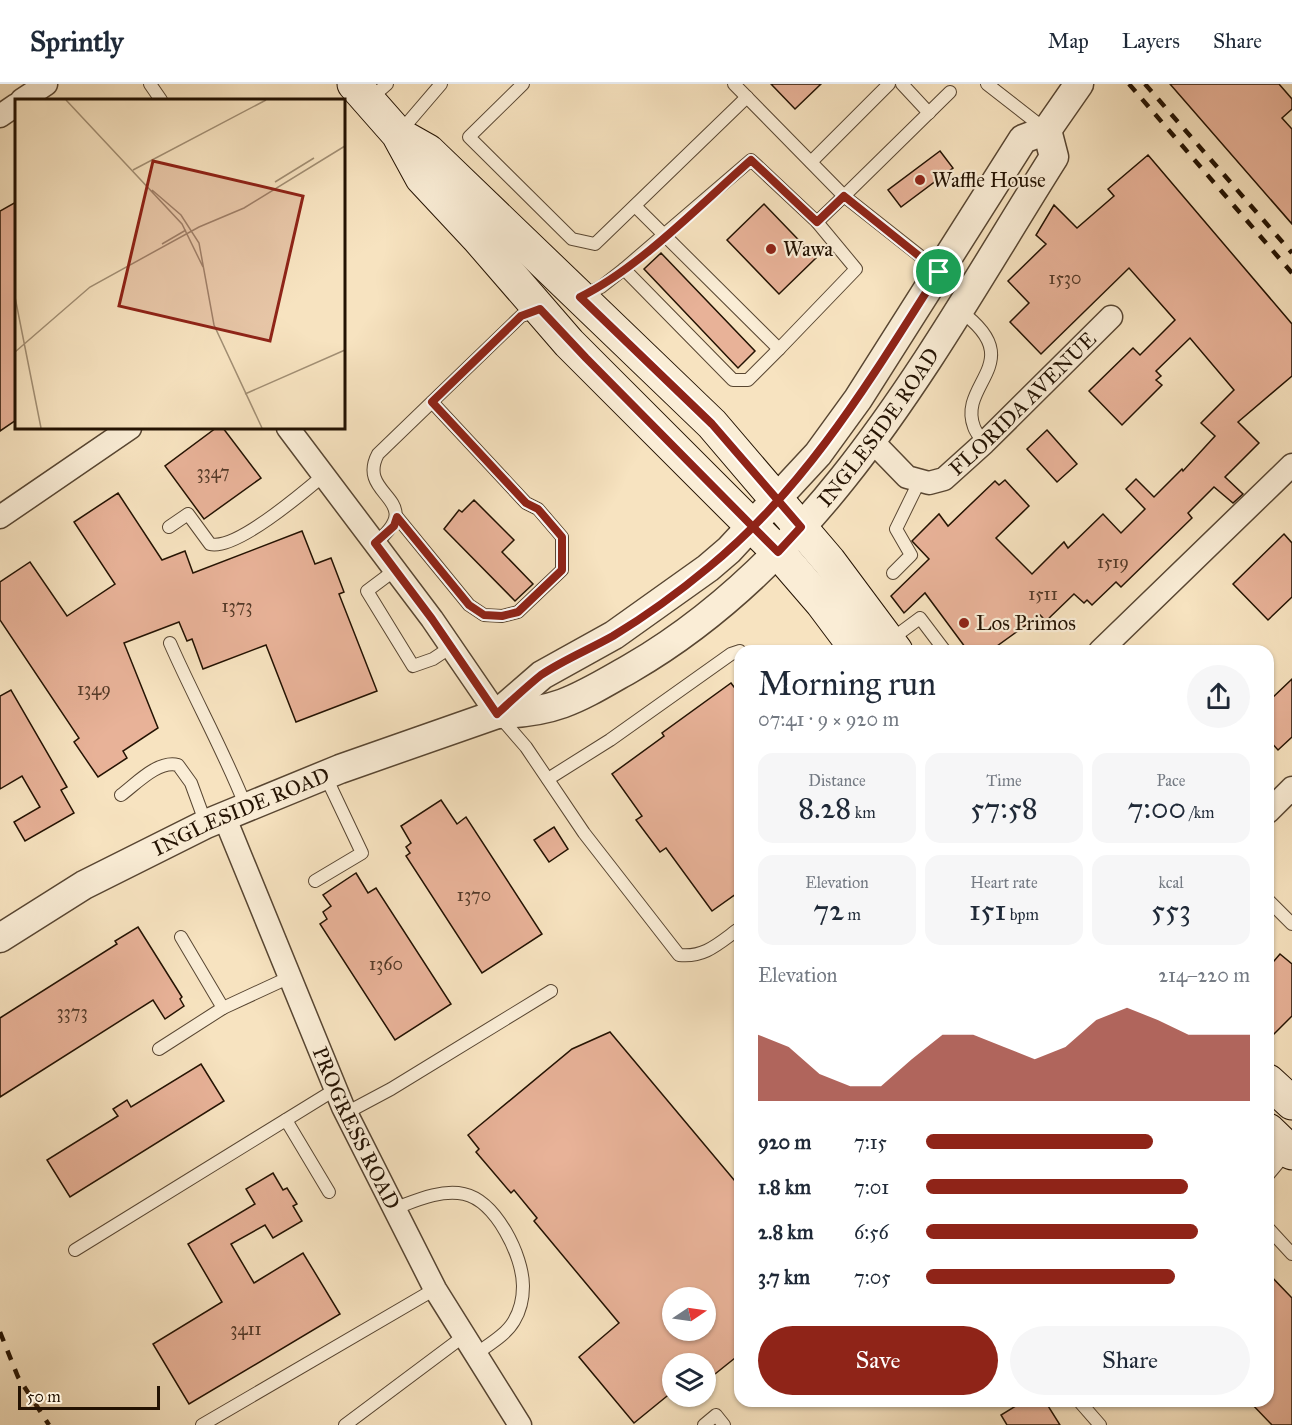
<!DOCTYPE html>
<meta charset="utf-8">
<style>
:root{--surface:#fff;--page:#f6f6f7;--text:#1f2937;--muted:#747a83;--line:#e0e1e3;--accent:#8f2418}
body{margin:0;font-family:"IM FELL Great Primer",serif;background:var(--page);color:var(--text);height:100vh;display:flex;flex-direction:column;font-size:22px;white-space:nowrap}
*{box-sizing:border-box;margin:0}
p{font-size:20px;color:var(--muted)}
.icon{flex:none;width:33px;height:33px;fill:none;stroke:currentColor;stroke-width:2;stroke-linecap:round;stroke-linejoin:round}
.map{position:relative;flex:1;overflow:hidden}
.panel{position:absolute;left:734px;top:561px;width:540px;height:762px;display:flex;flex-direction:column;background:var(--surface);border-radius:18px;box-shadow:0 2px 4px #0004}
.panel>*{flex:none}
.needle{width:39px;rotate:77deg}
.tools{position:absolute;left:662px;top:1203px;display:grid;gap:12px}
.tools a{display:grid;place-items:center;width:54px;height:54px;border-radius:50%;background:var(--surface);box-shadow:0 2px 4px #0004;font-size:30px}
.scale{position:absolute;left:18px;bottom:15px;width:142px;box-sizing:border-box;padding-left:6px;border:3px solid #231202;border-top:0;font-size:16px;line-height:21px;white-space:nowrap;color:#231202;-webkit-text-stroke:4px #faedd6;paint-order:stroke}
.pin{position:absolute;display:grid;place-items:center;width:51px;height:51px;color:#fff;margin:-26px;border:3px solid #fff;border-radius:50%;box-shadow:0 2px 6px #0007}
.round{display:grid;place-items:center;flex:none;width:63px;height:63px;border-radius:32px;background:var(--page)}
.headline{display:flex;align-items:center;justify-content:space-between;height:102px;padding:0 24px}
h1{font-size:33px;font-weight:600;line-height:45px}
.figures{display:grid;grid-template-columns:repeat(3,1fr);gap:9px;height:102px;padding:6px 24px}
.figures div{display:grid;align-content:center;border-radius:15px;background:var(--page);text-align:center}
.figures b{font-size:30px;font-weight:600}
.figures small{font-size:16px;font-weight:400}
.figures p{font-size:16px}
.chart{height:168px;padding:12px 24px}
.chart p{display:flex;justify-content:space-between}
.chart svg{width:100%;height:108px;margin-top:6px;fill:var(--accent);opacity:.7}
.button{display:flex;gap:12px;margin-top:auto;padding:12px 24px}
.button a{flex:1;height:69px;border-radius:36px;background:var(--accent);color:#fff;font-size:24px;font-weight:600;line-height:69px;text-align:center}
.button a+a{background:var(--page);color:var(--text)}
ul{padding:0 24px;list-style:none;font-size:20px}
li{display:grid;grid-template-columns:96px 72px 1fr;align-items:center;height:45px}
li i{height:15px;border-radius:8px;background:var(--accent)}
header{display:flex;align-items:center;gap:36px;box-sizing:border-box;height:84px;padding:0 30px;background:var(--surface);border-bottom:2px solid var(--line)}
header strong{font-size:28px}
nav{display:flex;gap:33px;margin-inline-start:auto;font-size:21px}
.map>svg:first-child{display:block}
</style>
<header>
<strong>Sprintly</strong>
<nav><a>Map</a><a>Layers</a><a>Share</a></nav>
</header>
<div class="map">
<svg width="1292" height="1341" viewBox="0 0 1292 1341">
<rect width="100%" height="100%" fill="#f7e3c0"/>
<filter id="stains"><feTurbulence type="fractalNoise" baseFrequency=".00333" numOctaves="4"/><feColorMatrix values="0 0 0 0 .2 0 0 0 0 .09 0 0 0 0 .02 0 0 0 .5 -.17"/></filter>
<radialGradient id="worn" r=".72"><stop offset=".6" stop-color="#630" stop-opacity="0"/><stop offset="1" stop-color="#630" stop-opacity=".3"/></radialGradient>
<g fill="#e8b298" stroke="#231202" stroke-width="1.5" fill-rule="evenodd">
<polygon points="771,0 821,0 795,25"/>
<polygon points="1170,0 1279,0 1292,15 1292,25 1282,34 1292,45 1292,140"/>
<polygon points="940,67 953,84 901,123 888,106"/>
<polygon points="1148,71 1292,240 1292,292 1238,338 1259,359 1225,393 1243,410 1233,419 1214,403 1188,429 1192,434 1121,503 1116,498 1092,521 1087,516 1084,519 1074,510 1046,537 1040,531 990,567 968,567 925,509 904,529 891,512 929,475 912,457 939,430 948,442 995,397 999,401 1005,396 1029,422 996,454 1032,490 1064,458 1068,464 1103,430 1121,449 1145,425 1126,405 1136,395 1154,413 1182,385 1183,387 1215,352 1201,339 1234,306 1190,254 1156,287 1161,292 1156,296 1162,301 1122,341 1089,307 1133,264 1140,271 1175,236 1129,184 1041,270 1010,238 1029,219 1008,197 1046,160 1036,151 1054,121 1077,144 1114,112 1108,105"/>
<polygon points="16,118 16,336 0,347 0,127"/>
<polygon points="764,120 816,174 779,210 727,156"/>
<polygon points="661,169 755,267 738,284 644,185"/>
<polygon points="216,344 223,344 261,394 204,435 165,382"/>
<polygon points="1047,346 1077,380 1057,398 1027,365"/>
<polygon points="118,409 162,476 185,467 193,489 302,447 315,480 331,474 344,508 339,510 377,607 296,638 266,561 203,585 192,555 187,557 179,538 124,559 158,644 123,667 127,674 98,693 74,658 79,654 0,536 0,498 30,478 67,532 115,500 74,438"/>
<polygon points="474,416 514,456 502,468 533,500 515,517 444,445 459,426 462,428"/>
<polygon points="1284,450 1292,459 1292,513 1268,536 1233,500"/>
<polygon points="1292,595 1292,653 1278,666 1268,655 1268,618"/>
<polygon points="731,599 740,611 740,807 712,827 666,764 660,768 636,736 642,732 612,690 664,652 662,649"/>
<polygon points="11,606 67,703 61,706 74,729 25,757 14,738 40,723 22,692 0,705 0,612"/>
<polygon points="441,716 457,740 466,733 542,850 482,889 406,772 410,769 406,763 411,759 401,742"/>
<polygon points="554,743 568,765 549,778 534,756"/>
<polygon points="356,789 368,809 376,804 451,920 395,956 320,840 327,835 323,828 331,822 323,811"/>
<polygon points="138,843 182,913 180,915 184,922 165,935 153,916 0,1013 0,934 117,860 115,857"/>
<polygon points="1280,870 1292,880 1292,932 1268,956 1268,884"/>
<path d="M610 948 740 1103V1270L705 1298V1280H672V1308L634 1339 579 1273 619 1239 534 1137 537 1134 514 1106 511 1109 476 1068 479 1065 468 1051 572 965ZM672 1214H705V1246H672Z"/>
<polygon points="201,980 224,1017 70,1113 47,1076 118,1032 113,1025 127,1016 131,1023"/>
<polygon points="273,1089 283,1106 287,1104 297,1120 293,1122 302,1137 273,1154 265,1141 231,1160 254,1199 303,1169 340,1230 189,1320 153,1260 222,1218 188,1160 255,1120 246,1105"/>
<polygon points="1268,1189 1292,1214 1292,1341 1272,1341 1249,1317 1268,1317"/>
<polygon points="1024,1317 1045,1317 1060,1341 1007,1341 1001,1331"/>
</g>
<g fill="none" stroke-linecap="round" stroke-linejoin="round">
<defs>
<g id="service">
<polyline points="150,0 161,16"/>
<polyline points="523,0 469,53 572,155 595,160 747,13"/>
<polyline points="734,0 844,112 950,8"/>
<polyline points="902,0 929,29"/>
<polyline points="987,0 1046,46"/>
<polyline points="370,15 387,0"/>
<polyline points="399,49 441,0"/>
<polyline points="811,78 889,0"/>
<polyline points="635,122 779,265 856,185 817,138"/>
<polyline points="624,185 733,296 748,296 779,265"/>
<polyline points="582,212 601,203 624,185 751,76 817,138 844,112 939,187"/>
<path d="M959 226C1031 278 957 299 974 343 976 349 981 354 984 359"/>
<polyline points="397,433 469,521 484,531 502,532 518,528 562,486 562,453 538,425 526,419 432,318"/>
<path d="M169 443 188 430 210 460C235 467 304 408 324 391"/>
<path d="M375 459C430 415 355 413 378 370L521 232 539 226"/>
<polyline points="395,486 367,507 413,582 433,575 451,563"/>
<polyline points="893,489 911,471 896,445 919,398"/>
<polyline points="889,557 920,534 945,567"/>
<path d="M170 559C194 614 224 667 246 723"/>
<path d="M500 633 526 663 584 749 679 871C705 874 719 859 740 844"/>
<polyline points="548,695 610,656 731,570 740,567"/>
<path d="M121 711C137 699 158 676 178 681L191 699 206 740"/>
<polyline points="315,797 362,769 325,691"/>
<polyline points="1268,816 1292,840"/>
<polyline points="181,853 223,924 290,893"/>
<polyline points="159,965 223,924"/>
<polyline points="346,1029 391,1005 551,907"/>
<polyline points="286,1036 329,1108"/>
<polyline points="1268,1091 1288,1067"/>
<path d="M393 1125C415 1117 440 1105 464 1110 496 1117 523 1172 523 1202 523 1214 520 1227 514 1237 506 1251 488 1261 476 1270"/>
<polyline points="1268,1144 1292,1170"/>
<polyline points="75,1166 336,1005"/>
<polyline points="1079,1317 1100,1341"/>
<polyline points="202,1341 435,1205"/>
<polyline points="345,1341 464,1252"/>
<polyline points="704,1341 716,1331 724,1341"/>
</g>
<g id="minor">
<polyline points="22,16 46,0"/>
<polyline points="0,32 16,21"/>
<polyline points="288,344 432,535 497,630"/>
<path id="s1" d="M873 358 907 393 929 399 944 395 984 359 1111 233"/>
<polyline points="0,433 130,344"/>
<polyline points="1100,567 1292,381"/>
<polyline points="1268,728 1292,704"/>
<path id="s2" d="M224 732 343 1023 435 1205 520 1341"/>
</g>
<g id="tertiary">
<path id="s3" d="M497 630C558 629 580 613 631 584 829 469 936 260 1054 73L1047 46"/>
<path id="s4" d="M0 854 84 801 206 740 340 685 497 630 542 591 614 551 708 484 729 466 818 370 858 315 1023 55 1047 46 1079 0"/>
</g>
<g id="secondary">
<polyline points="354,0 398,50 422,94 478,154 569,259 778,468 822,519 858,567"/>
<polyline points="405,54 428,67 712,340 829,477 896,567"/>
<polyline points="1268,997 1292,1019"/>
<polyline points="1268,1046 1292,1069"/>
</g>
</defs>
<use href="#service" stroke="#584632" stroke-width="14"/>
<use href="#minor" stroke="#584632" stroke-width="25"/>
<use href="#tertiary" stroke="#584632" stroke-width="31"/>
<use href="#secondary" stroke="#231202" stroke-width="35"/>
<use href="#service" stroke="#faedd6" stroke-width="12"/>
<use href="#minor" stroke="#faedd6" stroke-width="22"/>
<use href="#tertiary" stroke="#faedd6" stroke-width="28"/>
<use href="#secondary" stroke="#faedd6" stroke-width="33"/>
<g stroke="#231202" stroke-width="4.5" stroke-dasharray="10 10" stroke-linecap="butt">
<polyline points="1129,0 1292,189"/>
<polyline points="1145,0 1292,169"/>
<polyline points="0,1248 18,1293 49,1341"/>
</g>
</g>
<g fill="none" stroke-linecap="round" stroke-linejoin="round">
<defs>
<path id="route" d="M939 188C872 293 807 403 709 483 679 508 646 532 613 552 590 565 563 576 541 591 526 603 511 617 497 630L432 535 375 459 394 442 397 433 469 521 484 531 502 532 518 528 562 486V453L538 425 526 419 432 318 521 232 540 225 586 274 752 442 778 468 801 443 712 340 580 213C638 185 702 119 751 76L817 138 844 112 939 188"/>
</defs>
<use href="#route" stroke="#fff" stroke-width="12"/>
<use href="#route" stroke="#8f2418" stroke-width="8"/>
</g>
<g fill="#8f2418" stroke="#faedd6" stroke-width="2">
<circle cx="920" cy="96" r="6"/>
<circle cx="771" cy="165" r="6"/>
<circle cx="964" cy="539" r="6"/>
</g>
<g text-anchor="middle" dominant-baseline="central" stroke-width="4.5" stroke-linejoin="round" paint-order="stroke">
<g font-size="18" fill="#543a28">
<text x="1065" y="194">1530</text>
<text x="213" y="388">3347</text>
<text x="1113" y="478">1519</text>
<text x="1043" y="510">1511</text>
<text x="237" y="522">1373</text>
<text x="94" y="605">1349</text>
<text x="474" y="811">1370</text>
<text x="386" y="880">1360</text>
<text x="72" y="928">3373</text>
<text x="246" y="1245">3411</text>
</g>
<g font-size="21" fill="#231202" stroke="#faedd6" text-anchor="start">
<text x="932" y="96">Waffle House</text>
<text x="783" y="165">Wawa</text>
<text x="976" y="539">Los Primos</text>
</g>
<g font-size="21" fill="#231202" stroke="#faedd6">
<text stroke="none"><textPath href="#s1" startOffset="196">FLORIDA AVENUE</textPath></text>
<text stroke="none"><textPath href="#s3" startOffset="492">INGLESIDE ROAD</textPath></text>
<text stroke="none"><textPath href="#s4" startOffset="273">INGLESIDE ROAD</textPath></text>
<text stroke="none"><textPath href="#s2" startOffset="339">PROGRESS ROAD</textPath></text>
</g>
</g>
<g transform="translate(15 15)">
<rect width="330" height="330" fill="#f7e3c0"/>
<path fill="none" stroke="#a28f74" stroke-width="1.5" d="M51 1 167 125 188 168M118 71 251 1M260 83 299 59M137 91 166 116 184 144 199 226 247 329M147 145 171 131M0 198 26 329M0 253 75 188 184 128 229 109 330 47M230 295 330 251"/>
<path fill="#8f2418" fill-opacity="0.15" stroke="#8f2418" stroke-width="3" d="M138 62 288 97 255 242 104 207Z"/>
<rect width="330" height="330" fill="none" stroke="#231202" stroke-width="3"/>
</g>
<rect width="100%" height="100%" filter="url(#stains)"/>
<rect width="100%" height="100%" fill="url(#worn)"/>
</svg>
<div class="tools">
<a><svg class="needle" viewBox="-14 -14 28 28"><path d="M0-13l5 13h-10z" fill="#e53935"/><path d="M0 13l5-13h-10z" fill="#747a83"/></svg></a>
<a><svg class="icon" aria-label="layers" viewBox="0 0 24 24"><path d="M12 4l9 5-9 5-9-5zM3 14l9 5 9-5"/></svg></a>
</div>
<div class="scale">50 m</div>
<div class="pin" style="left:939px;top:188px;background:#1e9e55"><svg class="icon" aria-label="arrive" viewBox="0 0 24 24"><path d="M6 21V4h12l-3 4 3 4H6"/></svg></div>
<section class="panel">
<div class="headline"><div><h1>Morning run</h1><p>07:41 · 9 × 920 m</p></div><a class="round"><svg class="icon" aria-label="share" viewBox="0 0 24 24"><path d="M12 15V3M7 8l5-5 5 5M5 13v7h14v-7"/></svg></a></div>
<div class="figures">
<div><p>Distance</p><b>8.28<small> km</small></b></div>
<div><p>Time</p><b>57:58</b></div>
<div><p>Pace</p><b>7:00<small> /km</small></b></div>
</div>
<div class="figures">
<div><p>Elevation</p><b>72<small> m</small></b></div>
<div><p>Heart rate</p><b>151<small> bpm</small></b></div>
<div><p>kcal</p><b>553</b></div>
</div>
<div class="chart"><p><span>Elevation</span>214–220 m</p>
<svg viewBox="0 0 160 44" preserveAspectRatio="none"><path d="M0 44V17L10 22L20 33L30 38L40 38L50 27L60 17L70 17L80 22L90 27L100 22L110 11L120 6L130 11L140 17L150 17L160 17V44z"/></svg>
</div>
<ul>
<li><b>920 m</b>7:15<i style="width:70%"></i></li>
<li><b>1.8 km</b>7:01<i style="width:81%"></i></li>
<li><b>2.8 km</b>6:56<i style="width:84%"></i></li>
<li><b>3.7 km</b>7:05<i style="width:77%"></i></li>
</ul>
<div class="button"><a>Save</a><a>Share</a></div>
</section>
</div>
